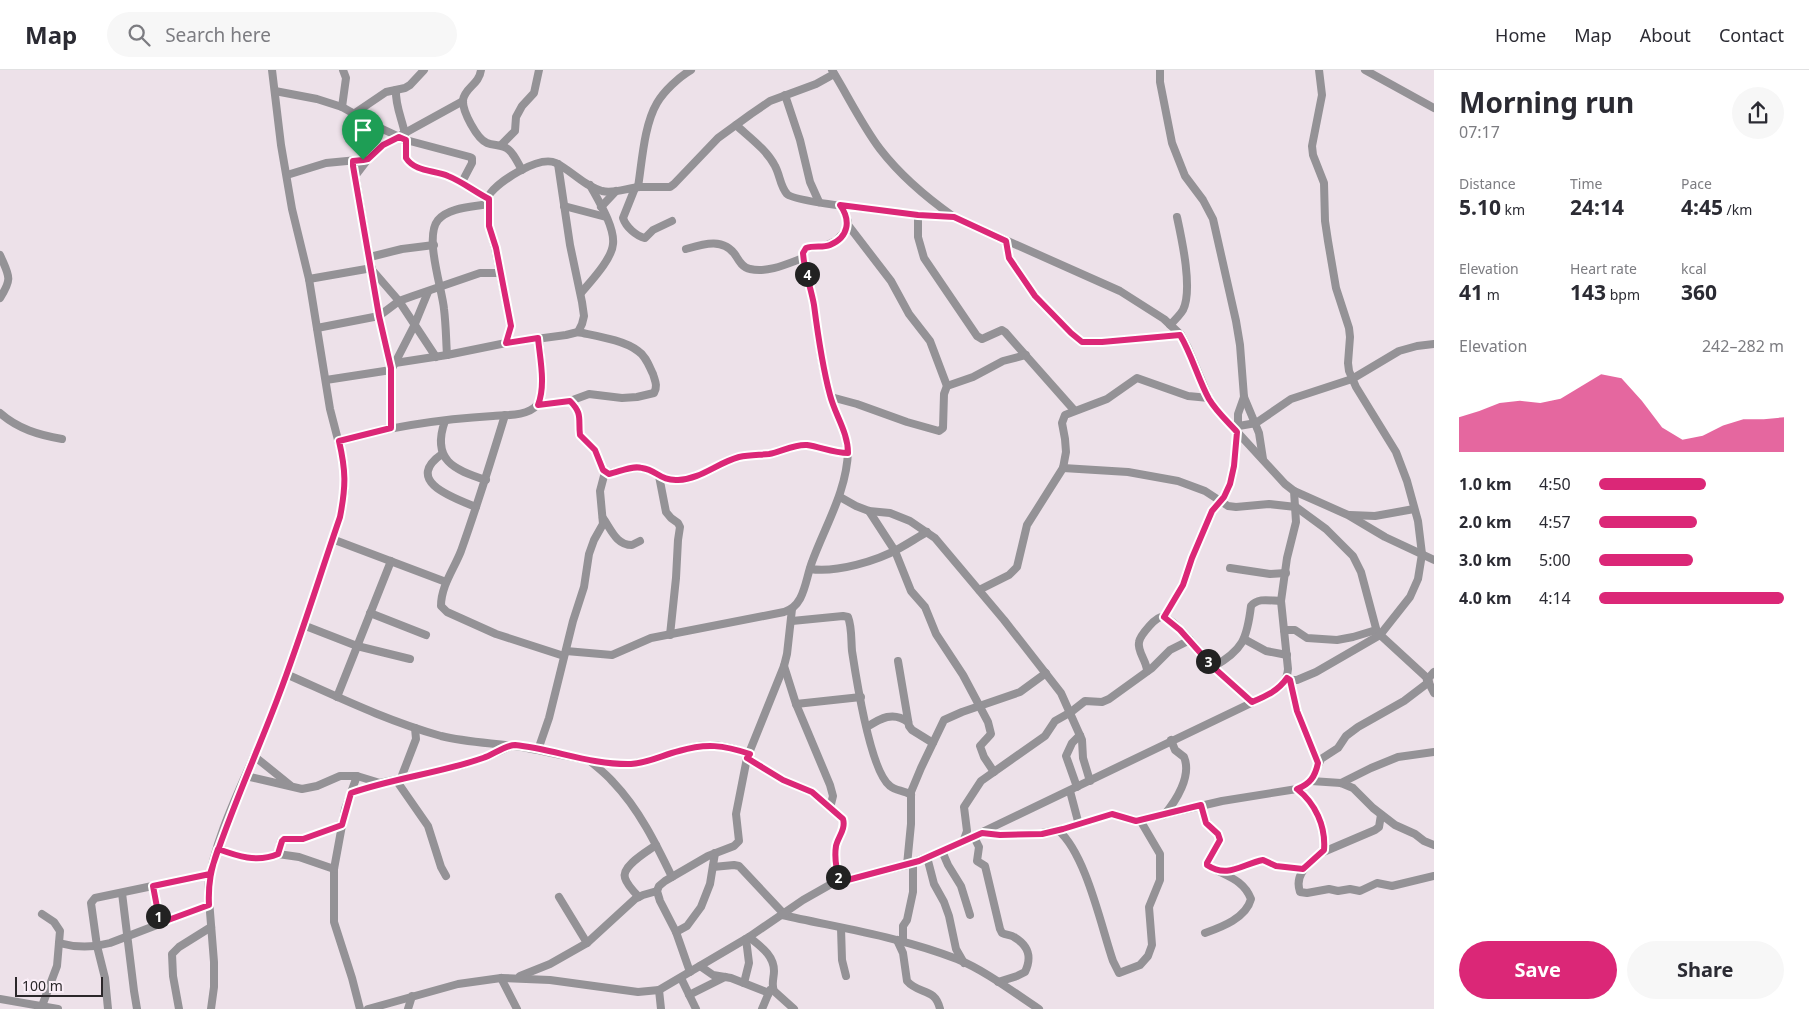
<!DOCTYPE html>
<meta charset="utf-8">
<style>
:root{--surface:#fff;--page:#f7f7f7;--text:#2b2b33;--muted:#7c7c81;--line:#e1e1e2;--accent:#db2777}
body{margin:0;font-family:"Noto Sans",sans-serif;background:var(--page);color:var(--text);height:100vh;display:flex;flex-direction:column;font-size:19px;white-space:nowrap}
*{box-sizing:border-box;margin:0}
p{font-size:16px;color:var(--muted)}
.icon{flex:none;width:28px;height:28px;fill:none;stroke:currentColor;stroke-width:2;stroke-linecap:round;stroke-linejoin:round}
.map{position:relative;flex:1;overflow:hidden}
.panel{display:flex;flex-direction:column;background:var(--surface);width:375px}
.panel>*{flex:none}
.scale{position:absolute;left:15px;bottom:12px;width:88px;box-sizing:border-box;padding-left:5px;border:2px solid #2b272a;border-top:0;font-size:14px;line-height:18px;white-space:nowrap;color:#2b272a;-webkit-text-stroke:4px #faeef7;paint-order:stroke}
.pin{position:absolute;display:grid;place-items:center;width:42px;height:42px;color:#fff;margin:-51px -21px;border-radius:50% 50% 50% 0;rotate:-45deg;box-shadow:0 0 5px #0007}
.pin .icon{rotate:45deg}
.km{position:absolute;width:25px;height:25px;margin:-12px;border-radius:50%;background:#222;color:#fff;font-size:14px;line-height:25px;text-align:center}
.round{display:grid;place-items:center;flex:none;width:52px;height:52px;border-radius:26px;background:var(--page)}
.headline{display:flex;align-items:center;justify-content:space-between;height:85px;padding:0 25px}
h1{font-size:28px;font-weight:700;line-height:38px}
.stats{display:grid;grid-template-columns:repeat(3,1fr);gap:8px;height:85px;padding:5px 25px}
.stats div{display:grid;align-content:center}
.stats b{font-size:21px;font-weight:700}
.stats small{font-size:14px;font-weight:400}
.stats p{font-size:14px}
.chart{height:140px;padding:10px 25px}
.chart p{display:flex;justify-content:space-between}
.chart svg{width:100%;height:90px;margin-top:5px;fill:var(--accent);opacity:.7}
.button{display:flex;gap:10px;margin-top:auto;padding:10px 25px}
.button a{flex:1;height:58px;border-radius:30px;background:var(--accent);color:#fff;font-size:20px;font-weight:700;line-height:58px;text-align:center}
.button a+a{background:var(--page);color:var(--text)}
ul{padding:0 25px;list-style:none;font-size:16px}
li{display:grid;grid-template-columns:80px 60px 1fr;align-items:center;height:38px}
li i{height:12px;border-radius:6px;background:var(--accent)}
header{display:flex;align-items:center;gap:30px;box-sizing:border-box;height:70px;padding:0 25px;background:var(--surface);border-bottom:1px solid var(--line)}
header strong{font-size:24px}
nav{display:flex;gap:28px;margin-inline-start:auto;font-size:18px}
.search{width:350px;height:45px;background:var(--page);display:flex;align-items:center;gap:12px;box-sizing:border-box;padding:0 18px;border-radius:28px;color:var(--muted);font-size:19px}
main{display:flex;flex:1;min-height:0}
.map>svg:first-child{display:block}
</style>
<header>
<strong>Map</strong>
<div class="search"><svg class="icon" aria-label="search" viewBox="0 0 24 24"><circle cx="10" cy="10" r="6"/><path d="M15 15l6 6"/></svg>Search here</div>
<nav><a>Home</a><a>Map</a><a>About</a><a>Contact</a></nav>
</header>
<main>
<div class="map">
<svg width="1434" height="939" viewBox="0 0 1434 939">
<rect width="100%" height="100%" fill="#ede1e9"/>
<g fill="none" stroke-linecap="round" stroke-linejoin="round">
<g stroke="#949296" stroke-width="8">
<path d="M481 0C479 15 465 17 463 30 462 41 477 69 487 73 495 76 503 74 509 80 515 85 518 94 522 100"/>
<polyline points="1160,0 1160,12 1172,73 1185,106 1203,130 1213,149 1236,251 1240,275 1244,327 1259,363 1263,389"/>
<polyline points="1365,0 1434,38"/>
<path d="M396 20C395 35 402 49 405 64"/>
<polyline points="275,21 317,29 342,37 376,56 406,70 470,87 472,88 472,93 462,112"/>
<polyline points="785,25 800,70 810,112 819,132"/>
<polyline points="342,37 346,8 343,0"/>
<polyline points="355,43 386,22 405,18 410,15 424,0"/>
<path d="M736 55C749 67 767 80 775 96 780 105 780 116 787 124 797 134 931 146 954 147"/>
<path d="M406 70V88C415 102 434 100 448 106 463 112 475 122 489 129"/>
<polyline points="501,75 515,61 516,47 522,36 534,23 539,0"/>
<polyline points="353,91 379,246 391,298"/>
<polyline points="287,105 326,93 368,89 383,75 463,31"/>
<polyline points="355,106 368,89"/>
<path d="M638 117C642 92 644 55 657 33 664 21 679 7 691 0"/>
<path d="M635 118 623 148C626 157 636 166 645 168L653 160 672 151"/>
<polyline points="564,136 606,147"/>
<polyline points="601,137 616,121"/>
<polyline points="918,145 918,167 924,188 977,266 982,269 1002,260 1005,262 1074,340"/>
<polyline points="848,155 891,211 909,244 930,271 947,316"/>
<polyline points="1006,171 1009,187 1035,226 1071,263 1082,272 1102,272 1181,265"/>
<path d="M686 179C703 174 724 167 736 186 739 191 743 198 750 199 768 203 787 194 803 188"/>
<path d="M0 185C9 206 13 208 0 228"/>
<polyline points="370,187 402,179 434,175"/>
<polyline points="373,201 399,231 436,287"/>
<polyline points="309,209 372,198"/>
<path d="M581 223C591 211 612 189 613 174 615 157 598 130 590 115"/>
<path d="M1170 255C1175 250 1180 245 1183 240 1193 220 1182 170 1177 147"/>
<polyline points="317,258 379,246 399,231 413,226 480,203 500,203"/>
<path d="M506 273 511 257 495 178 489 156V125C499 111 539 85 556 93 572 101 584 116 602 121 614 124 627 118 640 117 650 117 660 117 670 117L674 114 718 68 751 44 770 31 816 14 834 4"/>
<path d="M447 285C446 270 446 255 444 239 442 218 424 167 438 150 449 137 473 137 488 134"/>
<polyline points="395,293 414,256 428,222"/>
<polyline points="326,310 391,300"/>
<polyline points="831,327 857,334 907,352 939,361 943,358 944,324 947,316 973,307 1003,291 1026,285"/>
<path d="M570 331C583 344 578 349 580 365L595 380 603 400 609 403C619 402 632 395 642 398 657 400 660 411 678 410 702 409 717 393 739 387 749 385 759 385 769 384 781 382 795 374 807 375 821 377 833 383 848 383"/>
<path d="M538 335 570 331 589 324 622 328 637 327 654 323C658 316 655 311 653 304 649 296 646 286 638 281 624 270 596 266 578 262"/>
<path d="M0 343C18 359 39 365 62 369"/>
<path d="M505 345C491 391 477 436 461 481 454 499 441 516 441 536L447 542 496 564 564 586"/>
<path d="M445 351C431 390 454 400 486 410"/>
<polyline points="1238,356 1238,344 1244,327"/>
<polyline points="1233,357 1256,353 1291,329 1352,309 1399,281 1417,276 1434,274"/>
<polyline points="391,358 391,300 395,293 447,285 506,273 566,265 578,262 582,254 584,246 582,232 570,175 558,94"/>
<path d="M339 371C389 357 441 349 493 346 506 345 528 346 537 335 547 325 540 282 539 268"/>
<path d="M442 384C403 411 454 428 476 437"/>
<polyline points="1063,398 1128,402 1178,411 1205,421 1228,436 1236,437 1269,434 1296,437 1326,459 1353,486 1361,502 1377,562 1426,607 1434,623"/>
<polyline points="659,406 666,442 671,448 678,453 680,457 678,470 676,508 670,565"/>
<polyline points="1294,421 1348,445 1385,467 1434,490"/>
<polyline points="840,427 856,436 869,441 890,443 910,451 935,468 1004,550 1061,623 1082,670 1083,688 1090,711"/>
<polyline points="869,441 895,481 911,521 925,537 936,564 963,605 988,652 991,664 980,676 984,687 994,702"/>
<polyline points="1350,445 1375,446 1414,439"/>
<path d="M603 448C611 459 616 475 632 475L640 471"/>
<polyline points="332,469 446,512"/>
<polyline points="1230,498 1270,504 1286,503"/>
<path d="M810 499C836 503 877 491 900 478 909 473 918 467 927 462"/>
<polyline points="979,520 1009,505 1017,497 1027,455 1063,398 1066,382 1065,369 1062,353 1065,345 1107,329 1137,308 1188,326 1209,328"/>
<polyline points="370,543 426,565"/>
<polyline points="1164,547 1183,515 1192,488 1212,441 1224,427 1230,414 1234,396 1237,362"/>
<path d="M792 551 843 546 848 547C852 557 851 570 852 581 856 607 870 701 890 716 896 721 904 720 911 725"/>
<polyline points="303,555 357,576 410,589"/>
<polyline points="1284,560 1295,560 1307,568 1337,570 1353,567 1376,560"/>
<polyline points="1244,569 1266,581 1287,585"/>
<path d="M566 581 612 585 651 568 784 542C805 536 805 510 812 492 825 456 847 421 848 381 848 363 836 345 831 328 821 297 818 266 814 235 811 217 804 200 803 183L806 178 825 176 836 171 847 159 848 151 840 135"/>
<polyline points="898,591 909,656 912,660 933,673"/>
<polyline points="784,596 796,634 830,715 833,726 830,738"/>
<path d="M1213 597C1243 580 1247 569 1251 536 1258 527 1271 531 1281 531"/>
<path d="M1147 601C1147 591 1137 582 1139 572 1140 566 1157 544 1164 547 1178 552 1201 584 1212 596 1225 609 1239 620 1252 632"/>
<path d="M286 604C338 627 387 651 441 666 469 673 499 673 527 678 559 684 589 692 621 694 650 695 676 678 705 675 720 674 735 679 750 684"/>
<polyline points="1287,608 1290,610 1297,610 1316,602 1380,565 1410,527 1418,509 1422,484 1418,451 1407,411 1396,382 1356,317 1349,301 1348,293 1350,267 1349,258 1336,218 1328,171 1325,151 1324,113 1313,85 1312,76 1322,25 1319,0"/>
<polyline points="1290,610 1297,641 1318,693"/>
<polyline points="1427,610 1434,602"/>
<polyline points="337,627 391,491"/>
<polyline points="796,634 861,627"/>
<path d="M867 657C881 648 893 641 908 652"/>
<polyline points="538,680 549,648 573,551 584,517 589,484 594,470 603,454 600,421 605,402"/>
<polyline points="254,686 290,715"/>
<path d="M747 688 783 710 811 722 843 749C846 759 838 767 836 776 834 789 836 799 840 812"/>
<path d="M590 691C598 698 606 704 613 712 639 739 656 774 672 807"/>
<polyline points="246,706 302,719 317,716 340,706 357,706 380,713 463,695 487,687 511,676"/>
<polyline points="357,706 345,739 334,799 334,852 352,908 360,939"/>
<polyline points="401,708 416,669 415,658"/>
<polyline points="396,710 428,756 441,797 446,806"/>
<polyline points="1311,711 1341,713 1353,718 1373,738 1395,755 1415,764 1424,771 1434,775"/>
<polyline points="1341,713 1371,698 1398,687 1434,682"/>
<polyline points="1077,717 1066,686 1072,673 1080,665"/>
<path d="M1297 719C1315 733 1326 756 1324 780 1313 793 1293 801 1300 822L1307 823 1329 819 1338 821 1350 819 1360 821 1377 813 1392 816 1434 806"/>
<polyline points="1070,721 1079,755"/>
<polyline points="351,723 380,713"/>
<path d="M1201 735 1206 753 1218 764 1220 770 1208 791 1207 795C1224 806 1243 808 1251 829 1246 848 1222 857 1205 863"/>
<path d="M1164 745C1176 731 1192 706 1184 687L1175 680 1171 670"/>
<path d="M1058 760C1086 784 1101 856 1113 891L1119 903 1140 895 1148 886 1152 875 1149 837 1160 810V784L1140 750"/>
<polyline points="984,763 1000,765 1042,763 1063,759 1112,744 1136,751 1222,731 1297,719 1311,711 1321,689 1338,678 1346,666 1358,657 1404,631 1429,612"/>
<path d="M974 767 979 777 977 791 985 796 986 800 1000 859 1002 863C1006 865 1011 865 1014 867 1029 876 1032 887 1025 902L1017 906 998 912"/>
<polyline points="963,772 967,761 964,737 981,711 1045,666 1055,651 1071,642 1085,631 1102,632 1109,629 1152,598 1170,580 1190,570"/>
<path d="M218 779C238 786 257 793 278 784L281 771 284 769H303L342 755"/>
<polyline points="942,781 948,795 961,816 970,845"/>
<polyline points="1321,783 1375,760 1379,757 1381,745"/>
<polyline points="278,784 299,787 334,799"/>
<polyline points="927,787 934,814 944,832 949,846 956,879 964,893"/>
<polyline points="907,795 911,754 911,722 921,698 944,650 962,642 1020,622 1046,603"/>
<polyline points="713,797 734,795 739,796 784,844"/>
<polyline points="1222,802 1263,790 1276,796 1303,799"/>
<polyline points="153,816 160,853"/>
<polyline points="122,823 134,921 137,939"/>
<polyline points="559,827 587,873"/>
<path d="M639 827C634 822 627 815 625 808 621 796 648 781 656 775"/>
<polyline points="42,844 54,852 60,861 57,896 42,936"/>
<path d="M782 845C840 858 901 867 957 889 986 901 1013 922 1039 939"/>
<polyline points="841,858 842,890 846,906"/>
<polyline points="676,862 687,856 701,837 710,814 715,783"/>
<path d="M749 867C760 876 774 885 774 901 774 908 771 914 774 921L794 939"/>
<path d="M897 870 903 883 907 911C919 925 935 917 940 939"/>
<polyline points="903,872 903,856 907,850 913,822 913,793"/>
<path d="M59 873C77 878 92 878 110 873L209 835"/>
<polyline points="700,896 713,905 731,908 769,923"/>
<polyline points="690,902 676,862 660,831 657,821 659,816 665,811 708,786 734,776 739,771 736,744 747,688 784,596 787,584 792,539"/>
<polyline points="520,906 550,894 587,873 635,829 643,825 657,821"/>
<polyline points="501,908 517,939"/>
<polyline points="681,908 696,939"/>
<polyline points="744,913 749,893 746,869"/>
<polyline points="659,920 661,939"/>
<polyline points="689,925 725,907"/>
<polyline points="0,929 58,939"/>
<polyline points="108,939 105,908 97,876 91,833 95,828 210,804"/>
<polyline points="179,939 173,906 172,884 179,877 211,857"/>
<path d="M211 939 214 917V892L208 817C214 767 245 709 264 663 294 593 315 519 340 447L345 420 344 393 330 339 309 209 292 139 281 75 272 0"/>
<path d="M368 939 458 914 501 908 550 910 638 922 659 920 749 867 803 830 833 813 907 795 951 777 1270 624C1280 616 1287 612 1288 599L1281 531 1287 488 1296 452 1294 421 1285 414 1218 341 1209 328 1188 278 1181 265 1164 249 1120 221 954 147C927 128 900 105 880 79 862 55 848 26 832 0"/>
<polyline points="408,939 412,926"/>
<polyline points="762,939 770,920"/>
</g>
</g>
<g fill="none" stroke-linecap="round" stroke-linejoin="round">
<defs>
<path id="route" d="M363 90 353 91V96L379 246 391 298V358L339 371C346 401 346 416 340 447 319 508 300 570 277 630 255 688 229 744 210 804L153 816 160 853 209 835C208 814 211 799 218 779 237 786 257 793 278 784L282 771 284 769H303L342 755 351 723C394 708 440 703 483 688 493 685 505 675 515 675 554 679 591 695 631 694 648 693 663 685 679 681 706 673 723 675 750 684L747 688 783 710 812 722 843 749C846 759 838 767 836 776 834 789 836 799 840 812L919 791 982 763 1000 765 1042 764 1063 759 1112 744 1136 751 1201 735 1206 753 1218 764 1220 770 1207 793V795C1228 809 1242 794 1263 790L1276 796 1303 799 1324 780C1326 756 1315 733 1297 719 1310 714 1315 707 1318 693L1297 641 1290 610 1287 608C1278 621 1266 626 1252 632L1213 597 1180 560 1164 547 1183 515 1192 488 1212 441 1224 427 1230 414 1234 396 1237 362C1227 351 1216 341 1209 329 1198 309 1192 285 1180 265L1102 272H1082L1071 263 1035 226 1009 188 1006 171 954 147 918 145 840 135C851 150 849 167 830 175 823 178 814 175 806 178L803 183C804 200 811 218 814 235 818 266 822 295 830 325 835 345 848 362 848 383 833 383 821 377 807 375 794 374 781 382 769 384 759 385 749 385 739 387 717 393 701 409 678 410 660 411 657 400 642 398 632 395 619 402 609 404L603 400 595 380 580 365C578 349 583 344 570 331L538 335C546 315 540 289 538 268L506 273 511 256 496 178 489 156V129C475 122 463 112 448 106 434 100 415 102 406 88V70L399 67 383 75 368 89 363 90"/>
</defs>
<use href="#route" stroke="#fff" stroke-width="10"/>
<use href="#route" stroke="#db2777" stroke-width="6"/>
</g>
</svg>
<div class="scale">100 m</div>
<div class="pin" style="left:363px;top:90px;background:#1e9e55"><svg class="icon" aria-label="arrive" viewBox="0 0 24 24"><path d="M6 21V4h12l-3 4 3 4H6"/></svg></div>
<b class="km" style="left:158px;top:846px">1</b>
<b class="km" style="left:838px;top:807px">2</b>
<b class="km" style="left:1208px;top:591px">3</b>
<b class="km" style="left:807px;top:204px">4</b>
</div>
<section class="panel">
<div class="headline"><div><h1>Morning run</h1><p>07:17</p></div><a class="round"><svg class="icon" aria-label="share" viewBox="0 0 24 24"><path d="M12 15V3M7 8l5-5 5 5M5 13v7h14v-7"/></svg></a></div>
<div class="stats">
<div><p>Distance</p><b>5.10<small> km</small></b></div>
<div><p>Time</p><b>24:14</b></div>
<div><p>Pace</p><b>4:45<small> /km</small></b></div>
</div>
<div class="stats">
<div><p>Elevation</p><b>41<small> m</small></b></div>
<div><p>Heart rate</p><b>143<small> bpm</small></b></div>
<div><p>kcal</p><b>360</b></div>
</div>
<div class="chart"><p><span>Elevation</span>242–282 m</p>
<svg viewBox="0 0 160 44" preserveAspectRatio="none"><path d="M0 44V27L10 24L20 20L30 19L40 20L50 18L60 12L70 6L80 8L90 19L100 32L110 38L120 36L130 31L140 28L150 28L160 27V44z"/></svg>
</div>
<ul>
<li><b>1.0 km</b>4:50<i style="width:58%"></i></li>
<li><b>2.0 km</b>4:57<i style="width:53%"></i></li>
<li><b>3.0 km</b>5:00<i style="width:51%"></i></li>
<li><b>4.0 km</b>4:14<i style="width:100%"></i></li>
</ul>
<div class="button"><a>Save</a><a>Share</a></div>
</section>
</main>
